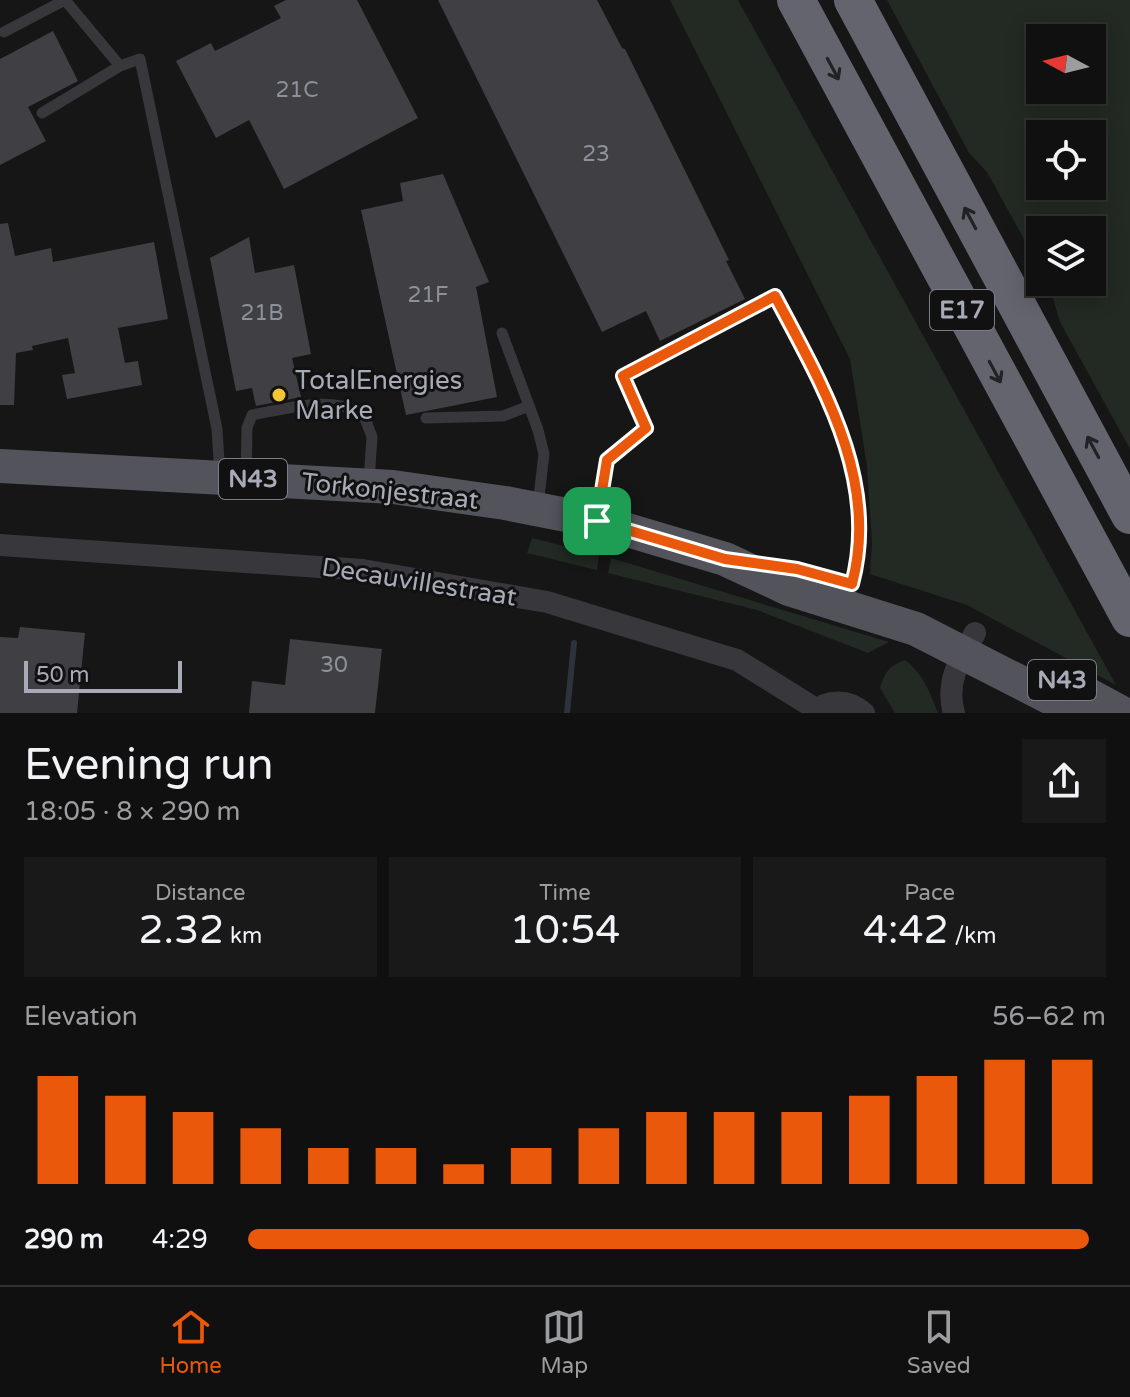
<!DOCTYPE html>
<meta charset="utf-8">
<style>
:root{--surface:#101011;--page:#19191a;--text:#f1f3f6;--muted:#9c9d9f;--line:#303031;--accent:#ea580c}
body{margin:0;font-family:"Varela Round",sans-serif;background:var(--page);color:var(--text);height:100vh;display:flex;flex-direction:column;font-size:30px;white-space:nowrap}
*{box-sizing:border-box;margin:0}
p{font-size:26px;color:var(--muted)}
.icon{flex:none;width:44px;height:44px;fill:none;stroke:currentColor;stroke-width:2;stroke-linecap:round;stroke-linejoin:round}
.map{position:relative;height:713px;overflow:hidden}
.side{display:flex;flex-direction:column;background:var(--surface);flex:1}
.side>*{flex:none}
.needle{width:52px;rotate:277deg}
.tools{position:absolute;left:1026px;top:24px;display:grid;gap:16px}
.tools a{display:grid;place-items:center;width:80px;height:80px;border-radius:0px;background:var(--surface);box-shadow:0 4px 20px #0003,0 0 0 2px var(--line);font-size:40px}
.scale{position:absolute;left:24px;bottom:20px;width:158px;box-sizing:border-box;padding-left:8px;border:4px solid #a8abb7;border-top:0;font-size:22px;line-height:28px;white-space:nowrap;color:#a8abb7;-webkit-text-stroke:6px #111112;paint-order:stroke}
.pin{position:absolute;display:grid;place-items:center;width:68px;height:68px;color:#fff;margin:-34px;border-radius:16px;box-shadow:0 4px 12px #0006}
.round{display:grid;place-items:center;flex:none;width:84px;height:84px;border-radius:0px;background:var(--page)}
.overview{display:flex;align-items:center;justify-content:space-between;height:136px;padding:0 24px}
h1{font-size:44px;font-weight:600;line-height:60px}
.stats{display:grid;grid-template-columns:repeat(3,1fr);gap:12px;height:136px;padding:8px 24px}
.stats div{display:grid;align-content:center;border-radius:0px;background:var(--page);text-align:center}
.stats b{font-size:40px;font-weight:600}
.stats small{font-size:22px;font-weight:400}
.stats p{font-size:22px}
.chart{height:224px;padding:16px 24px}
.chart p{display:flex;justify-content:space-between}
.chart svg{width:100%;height:144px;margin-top:8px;stroke:var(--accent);stroke-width:6}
ul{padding:0 24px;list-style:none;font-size:26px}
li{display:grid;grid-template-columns:128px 96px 1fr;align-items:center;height:60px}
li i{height:20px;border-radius:10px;background:var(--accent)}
.dock{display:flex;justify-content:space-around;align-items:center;height:112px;border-top:2px solid var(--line);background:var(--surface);font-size:22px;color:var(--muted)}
.dock a{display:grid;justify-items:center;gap:4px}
.dock .active{color:var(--accent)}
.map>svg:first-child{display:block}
</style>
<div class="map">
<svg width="1130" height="713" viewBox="0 0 1130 713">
<rect width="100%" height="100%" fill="#161617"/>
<g fill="#222a23" fill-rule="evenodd">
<polygon points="670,0 738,0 1116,685 967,605 870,574 872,543 867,466 850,359"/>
<path d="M887 0H1130V449L1060 322 1048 282H1092V230H1040V268L987 172 969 153ZM1040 38H1092V90H1040ZM1040 134H1092V186H1040Z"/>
<polygon points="532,538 599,555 597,570 527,553"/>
<polygon points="611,558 889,642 868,653 757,610 608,573"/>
<path d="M905 660C923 673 930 693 938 713H895L880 688C885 672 889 666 905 660Z"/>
</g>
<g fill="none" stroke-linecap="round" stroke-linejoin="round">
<polyline stroke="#2c333b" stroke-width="6" points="567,713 574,643"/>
</g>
<g fill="#404044">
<polygon points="286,0 357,0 418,118 284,189 249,120 216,138 176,61 211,43 215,51 281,18 274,6"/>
<polygon points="438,0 597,0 622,48 625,49 729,260 726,261 745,299 660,341 646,311 602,332"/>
<polygon points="53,31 78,81 28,107 46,141 0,165 0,59"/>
<polygon points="443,174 489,282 476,287 497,397 406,415 361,210 403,201 400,183"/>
<polygon points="8,223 15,256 51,248 53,262 154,242 168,319 118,328 125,363 138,361 142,385 67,399 62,375 75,373 68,338 32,346 33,350 16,353 14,405 0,405 0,224"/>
<polygon points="249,237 255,273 294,265 311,354 292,358 301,397 256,406 252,388 236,391 210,258"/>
<polygon points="20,627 85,633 77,713 0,713 0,637 18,638"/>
<polygon points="290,639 382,649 375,713 249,713 252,681 285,685"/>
</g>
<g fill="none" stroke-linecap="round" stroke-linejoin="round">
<g stroke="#37373c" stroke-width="11">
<polyline points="4,32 65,0 120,66"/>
<polyline points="42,113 120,66 140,59 217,429 220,476"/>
<polyline points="502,333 538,430 544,454 538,505"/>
<polyline points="426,418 503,416 529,406"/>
<path d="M246 477 247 428 252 415C290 408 326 396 363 413L372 437 369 481"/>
<path d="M597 519 607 460 646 428 623 376 775 296C823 389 890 498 843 604"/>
</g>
<g stroke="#37373c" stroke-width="22">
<polyline points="0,545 363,570 547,602 737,660 816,709"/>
<path d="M812 713C828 699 848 699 864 713"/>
<path d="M954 713C945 682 960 659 975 633"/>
</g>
<g stroke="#53545b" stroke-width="34">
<polyline points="0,466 393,487 505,503 597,521 725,559 789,589 916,629 1080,713"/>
<polyline points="1059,679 1122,713"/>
</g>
<g stroke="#63646d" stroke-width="38">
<polyline points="796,0 1130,618"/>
<polyline points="853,0 1130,515"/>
</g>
</g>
<defs><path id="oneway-shaft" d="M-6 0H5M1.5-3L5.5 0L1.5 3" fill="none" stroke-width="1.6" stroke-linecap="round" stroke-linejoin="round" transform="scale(2)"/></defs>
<g stroke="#212224">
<use href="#oneway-shaft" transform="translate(833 69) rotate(62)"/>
<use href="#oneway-shaft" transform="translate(970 218) rotate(-118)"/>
<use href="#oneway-shaft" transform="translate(995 372) rotate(62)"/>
<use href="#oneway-shaft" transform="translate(1093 447) rotate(-118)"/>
</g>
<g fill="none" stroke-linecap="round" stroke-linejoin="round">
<defs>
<path id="route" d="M775 296C822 385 880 480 852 584L797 569 725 559 597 521 607 460 646 428 623 376Z"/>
</defs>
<use href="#route" stroke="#fff" stroke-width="16"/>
<use href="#route" stroke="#ea580c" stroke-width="10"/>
</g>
<circle fill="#f1c534" stroke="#111112" stroke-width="3" cx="279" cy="395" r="8"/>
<g text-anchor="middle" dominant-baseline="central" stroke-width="6" stroke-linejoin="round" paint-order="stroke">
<g font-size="22" fill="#8e909a">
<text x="297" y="90">21C</text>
<text x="596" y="154">23</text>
<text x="428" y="295">21F</text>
<text x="262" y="313">21B</text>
<text x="334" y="665">30</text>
</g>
<g fill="#111112" stroke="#7b7d86" stroke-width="2">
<rect x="930" y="290" width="64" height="40" rx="6"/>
<rect x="219" y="459" width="68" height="40" rx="6"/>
<rect x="1028" y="660" width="68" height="40" rx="6"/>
</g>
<g font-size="24" font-weight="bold" fill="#a8abb7">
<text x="962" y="310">E17</text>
<text x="253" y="479">N43</text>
<text x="1062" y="680">N43</text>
</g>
<g font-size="26" fill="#a8abb7" stroke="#111112" text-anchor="start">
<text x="295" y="380">TotalEnergies<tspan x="295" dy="30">Marke</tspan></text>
</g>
<g font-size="26" fill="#a8abb7" stroke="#111112">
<text transform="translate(390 491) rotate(6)">Torkonjestraat</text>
<text transform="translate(419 582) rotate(9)">Decauvillestraat</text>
</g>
</g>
</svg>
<div class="tools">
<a><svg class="needle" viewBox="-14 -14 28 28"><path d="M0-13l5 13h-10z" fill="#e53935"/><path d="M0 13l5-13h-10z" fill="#9c9d9f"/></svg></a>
<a><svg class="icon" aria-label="locate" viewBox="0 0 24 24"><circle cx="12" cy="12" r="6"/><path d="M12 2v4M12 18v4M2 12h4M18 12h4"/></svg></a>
<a><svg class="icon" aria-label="layers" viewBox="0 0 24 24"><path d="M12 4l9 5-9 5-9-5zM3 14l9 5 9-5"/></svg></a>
</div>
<div class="scale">50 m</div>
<div class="pin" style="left:597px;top:521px;background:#1e9e55"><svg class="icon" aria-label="arrive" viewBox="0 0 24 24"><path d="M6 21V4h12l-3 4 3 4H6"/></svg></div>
</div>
<section class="side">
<div class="overview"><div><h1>Evening run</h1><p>18:05 · 8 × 290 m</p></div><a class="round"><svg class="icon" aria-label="share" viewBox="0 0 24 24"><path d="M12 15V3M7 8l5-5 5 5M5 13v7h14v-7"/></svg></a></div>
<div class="stats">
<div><p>Distance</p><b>2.32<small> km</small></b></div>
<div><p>Time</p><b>10:54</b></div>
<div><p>Pace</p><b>4:42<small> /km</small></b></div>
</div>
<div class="chart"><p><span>Elevation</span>56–62 m</p>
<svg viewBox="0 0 160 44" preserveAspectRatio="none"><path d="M5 44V11M15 44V17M25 44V22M35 44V27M45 44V33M55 44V33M65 44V38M75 44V33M85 44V27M95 44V22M105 44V22M115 44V22M125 44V17M135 44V11M145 44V6M155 44V6"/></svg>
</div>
<ul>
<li><b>290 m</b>4:29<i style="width:98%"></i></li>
</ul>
</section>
<nav class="dock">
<a class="active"><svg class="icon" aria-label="home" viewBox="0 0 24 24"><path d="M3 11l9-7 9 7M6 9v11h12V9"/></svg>Home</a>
<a><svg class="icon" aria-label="map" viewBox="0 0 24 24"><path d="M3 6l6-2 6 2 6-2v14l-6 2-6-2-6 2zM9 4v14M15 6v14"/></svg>Map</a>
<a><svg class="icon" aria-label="saved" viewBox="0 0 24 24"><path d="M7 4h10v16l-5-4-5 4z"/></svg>Saved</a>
</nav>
